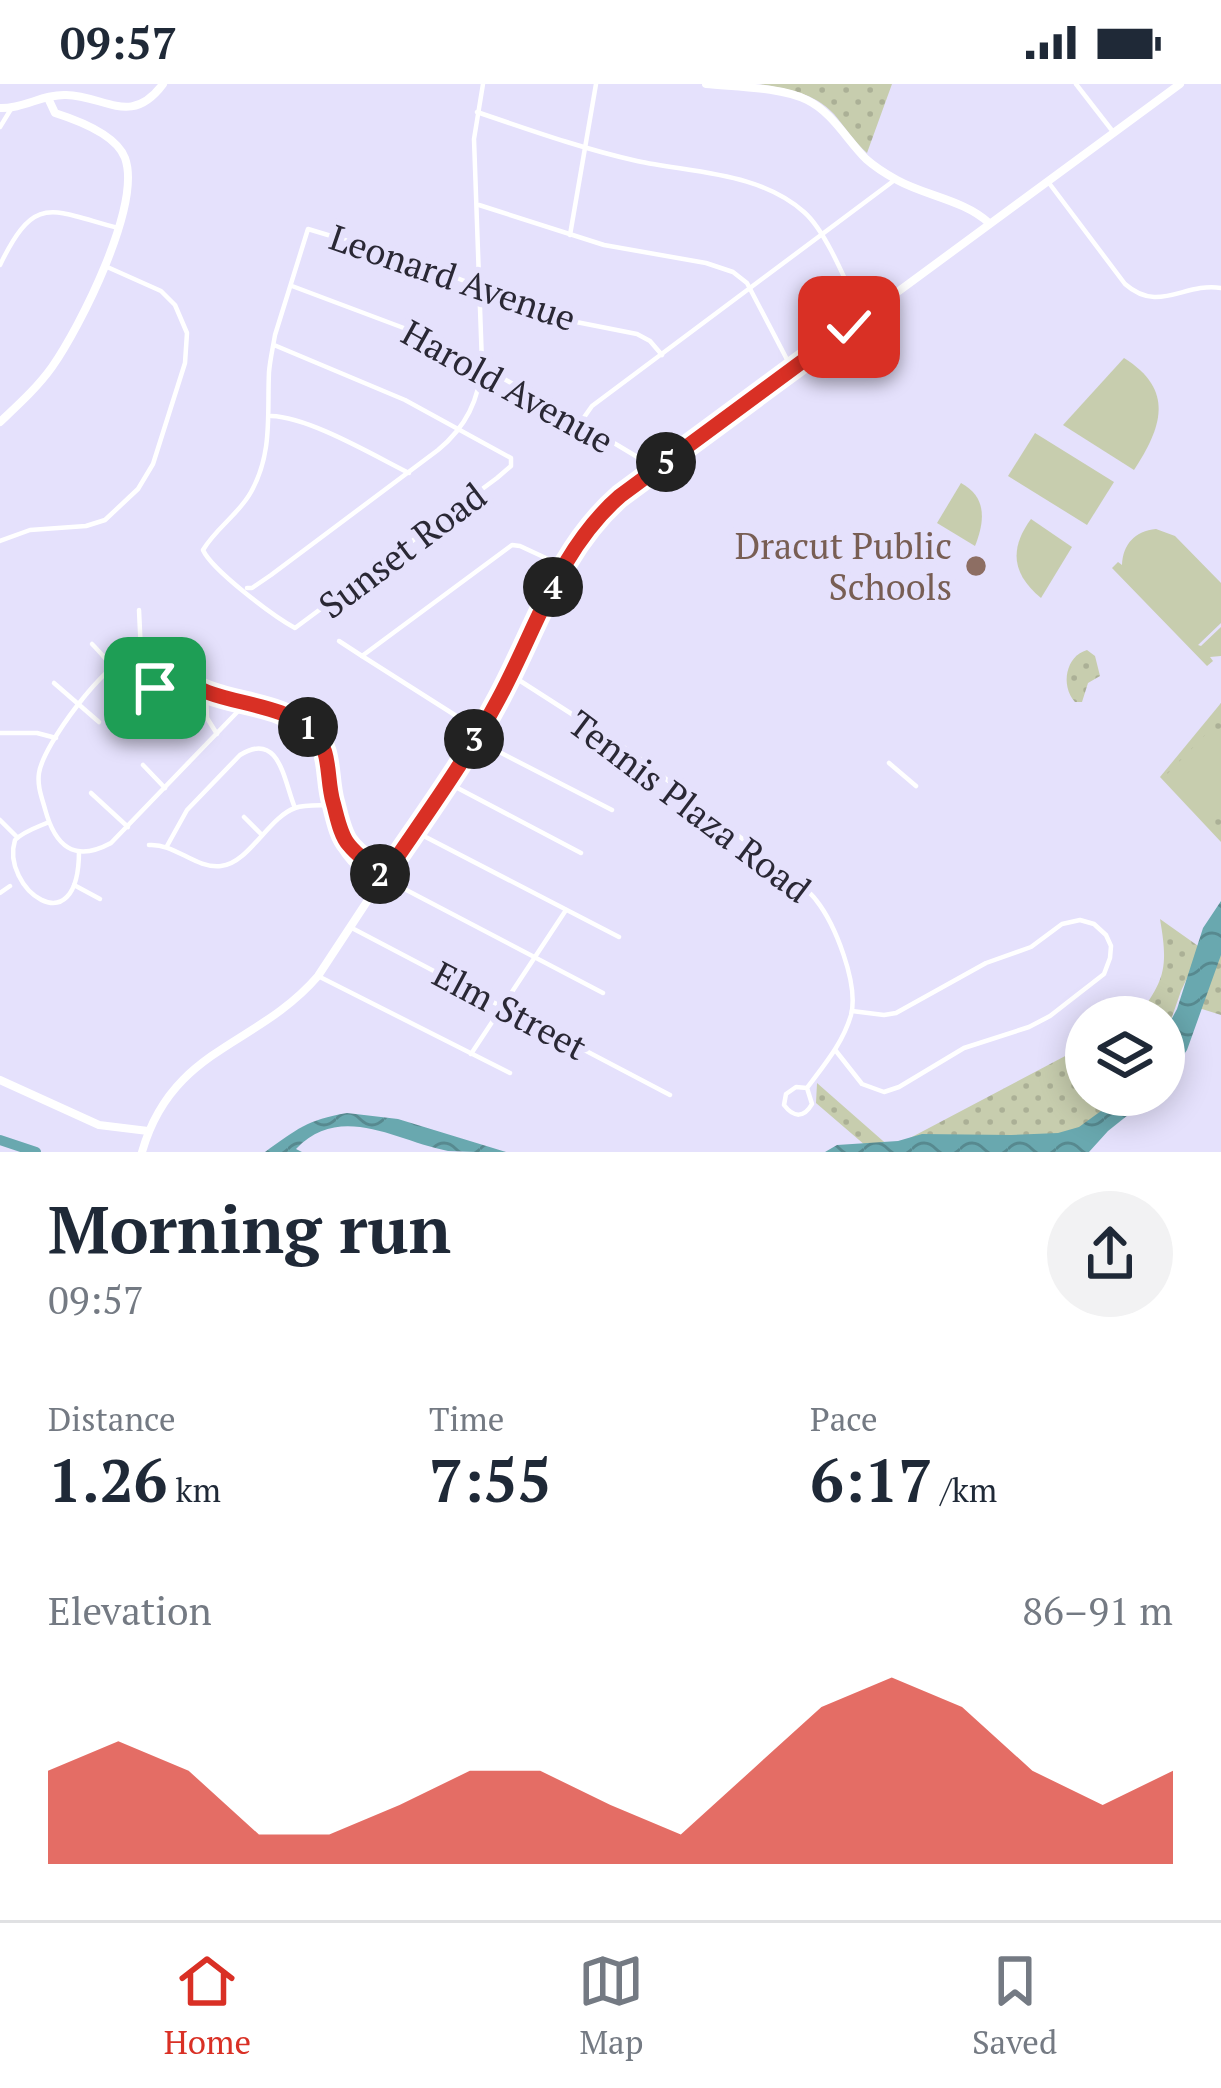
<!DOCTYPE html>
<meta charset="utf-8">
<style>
:root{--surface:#fff;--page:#f2f2f3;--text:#1f2937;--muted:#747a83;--line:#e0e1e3;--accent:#d93025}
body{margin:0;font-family:"PT Serif",serif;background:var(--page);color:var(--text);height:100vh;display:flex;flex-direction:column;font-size:45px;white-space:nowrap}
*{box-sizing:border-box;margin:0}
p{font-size:39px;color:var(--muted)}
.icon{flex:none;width:66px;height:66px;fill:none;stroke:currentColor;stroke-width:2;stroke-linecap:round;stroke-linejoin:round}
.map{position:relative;height:1068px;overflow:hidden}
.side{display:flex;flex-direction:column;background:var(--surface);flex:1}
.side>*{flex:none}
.buttons{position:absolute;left:1065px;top:912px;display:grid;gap:24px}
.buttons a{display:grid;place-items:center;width:120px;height:120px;border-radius:50%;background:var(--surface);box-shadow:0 6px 30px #0003;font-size:60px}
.pin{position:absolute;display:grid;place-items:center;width:102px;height:102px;color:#fff;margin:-51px;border-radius:24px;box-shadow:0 6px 18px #0006}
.km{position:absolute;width:60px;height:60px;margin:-30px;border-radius:50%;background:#222;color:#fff;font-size:33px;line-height:60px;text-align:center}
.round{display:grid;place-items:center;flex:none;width:126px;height:126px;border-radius:63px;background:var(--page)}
.summary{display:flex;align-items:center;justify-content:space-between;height:204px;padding:0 48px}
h1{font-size:66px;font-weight:700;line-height:90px}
.figures{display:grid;grid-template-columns:repeat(3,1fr);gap:18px;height:204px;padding:12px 48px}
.figures div{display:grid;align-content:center}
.figures b{font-size:60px;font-weight:700}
.figures small{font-size:33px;font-weight:400}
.figures p{font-size:33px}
.chart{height:336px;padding:24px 48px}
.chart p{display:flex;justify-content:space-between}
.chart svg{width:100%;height:216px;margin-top:12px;fill:var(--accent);opacity:.7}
.status{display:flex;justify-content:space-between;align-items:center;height:84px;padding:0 60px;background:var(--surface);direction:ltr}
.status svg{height:33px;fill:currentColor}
.menu{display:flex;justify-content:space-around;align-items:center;height:168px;border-top:3px solid var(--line);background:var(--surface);font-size:33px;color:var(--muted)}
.menu a{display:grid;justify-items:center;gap:6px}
.menu .current{color:var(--accent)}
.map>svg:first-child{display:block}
</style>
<div class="status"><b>09:57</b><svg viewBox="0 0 49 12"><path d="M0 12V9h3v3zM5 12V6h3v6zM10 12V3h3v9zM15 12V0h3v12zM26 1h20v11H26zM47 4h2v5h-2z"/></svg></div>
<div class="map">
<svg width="1221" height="1068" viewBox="0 0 1221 1068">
<defs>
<pattern id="park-dots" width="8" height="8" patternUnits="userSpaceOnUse" patternTransform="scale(3)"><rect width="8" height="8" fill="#c7cdae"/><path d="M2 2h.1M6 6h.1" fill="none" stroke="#abb096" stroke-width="1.8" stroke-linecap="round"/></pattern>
<pattern id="water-waves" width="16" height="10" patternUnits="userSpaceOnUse" patternTransform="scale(3)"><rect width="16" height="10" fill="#69a8af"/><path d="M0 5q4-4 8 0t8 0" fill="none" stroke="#57898f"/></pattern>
</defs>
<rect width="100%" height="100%" fill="#e5e1fc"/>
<g fill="url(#park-dots)">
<path d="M759 0H892L867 69C854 57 845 43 834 30 813 8 787 5 759 0Z"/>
<path d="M1087 566 1095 572 1100 592 1088 599 1082 618H1075C1060 601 1066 572 1087 566Z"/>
<polygon points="1221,619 1221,758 1160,693"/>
<polygon points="1221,830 1221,931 1183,919"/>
<path d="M1160 835 1201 864 1181 907 1164 956V933H1137C1166 895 1168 882 1160 835Z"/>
<polygon points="1086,961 1086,1011 1130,1011 1055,1068 976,1061 873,1068 816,1019 817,999 891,1064"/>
</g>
<g fill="#c7cdae">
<path d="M1124 274C1175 306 1162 343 1134 386L1063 341Z"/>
<polygon points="1035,349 1114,398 1087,441 1008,392"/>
<path d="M961 399C987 413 985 437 975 462L937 439Z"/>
<path d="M1031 435 1072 463 1041 514C1012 490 1009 465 1031 435Z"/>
<path d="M1156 445 1175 452 1221 499V539L1198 561 1201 562 1221 543V572L1210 573 1213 577 1207 582 1112 484 1118 478 1122 481C1123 460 1135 447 1156 445Z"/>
<polygon points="1207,649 1221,663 1221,723 1211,738 1164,693"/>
</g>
<g fill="url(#water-waves)">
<polygon points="1221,817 1221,871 1187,966 1164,999 1164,949 1177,925 1203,844"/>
<polygon points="1123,1011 1153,1011 1108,1047 1089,1068 825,1068 837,1061 898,1057 922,1050 1011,1051 1058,1049 1079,1043"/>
<path d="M347 1029 398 1035 506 1068C487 1068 467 1068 448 1067 396 1057 341 1018 296 1065L302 1068H265C297 1045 307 1036 347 1029Z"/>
</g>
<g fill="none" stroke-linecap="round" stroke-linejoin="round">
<polyline stroke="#69a8af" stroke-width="10" points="0,1056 36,1068"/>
<g stroke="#fff" stroke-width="4.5">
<polyline points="1076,0 1114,49"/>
<path d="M477 28C530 46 583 65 637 77 693 89 759 88 804 128 827 148 849 205 862 233"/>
<polyline points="0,43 11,25"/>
<path d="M1049 99 1125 200C1159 230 1184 198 1221 204"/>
<polyline points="479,121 604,161 706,179 733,188 747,199 792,285"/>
<polyline points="570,151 596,0"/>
<path d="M0 181C35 109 50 126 118 144"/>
<polyline points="292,202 441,258 614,359 644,377 653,388"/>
<path d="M274 261 405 316 511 374V382L497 394 295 544C273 532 212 486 203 466 216 444 239 430 251 408 273 369 267 330 269 288 270 276 273 263 275 251L308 145 411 176 561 235 637 250 650 257 662 271"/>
<path d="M271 332C309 333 373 371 409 389"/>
<polyline points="580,339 592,322 896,95"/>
<polyline points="0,457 30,446 86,442 105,436 138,405 153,380 185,279 187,249 175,221 161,207 105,182"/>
<path d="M247 504H252L271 491 438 366C466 343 479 316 482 280L474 55 483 0"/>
<polyline points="139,526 141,569"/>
<polyline points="339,557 362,572"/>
<path d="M92 560C116 584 130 613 168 600L175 589 199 568"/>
<path d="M511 591 634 670 795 796C802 803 810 808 816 816 835 840 859 900 851 931 843 959 824 981 807 1004L812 1020C804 1034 794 1034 784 1021L786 1010 796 1003 807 1004"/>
<polyline points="54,599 99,638"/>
<polyline points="206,611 207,634 217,650"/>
<path d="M245 620 111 759C74 779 55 762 45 725 42 714 37 702 39 689 43 661 106 576 134 570 161 564 175 594 196 605 232 624 286 618 315 650 336 674 329 725 344 755 353 771 372 778 382 793"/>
<polyline points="480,647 362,572 512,461 520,462 563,482"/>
<polyline points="0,649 37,649 56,654"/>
<polyline points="474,655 612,726"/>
<polyline points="889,679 916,702"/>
<polyline points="143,681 165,704"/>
<polyline points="448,699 581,769"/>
<polyline points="91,709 128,743"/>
<path d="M333 721 329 729C333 757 344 783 373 793 380 795 387 796 393 799L603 909"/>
<polyline points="244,733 262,751"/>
<polyline points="0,736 17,753"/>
<path d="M49 738C38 743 24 747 15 756 0 804 79 864 79 767"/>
<polyline points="416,748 619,853"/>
<path d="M149 761C175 759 195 785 221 782 248 780 269 733 295 724 306 720 322 722 333 721"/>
<path d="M167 762 187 726 240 671C280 646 284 698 295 724"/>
<polyline points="74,801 100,815"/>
<polyline points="0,809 10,802"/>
<polyline points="350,843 670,1011"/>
<polyline points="318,892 510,989"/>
<polyline points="836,967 862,1000 884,1008 899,1003 964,964 1029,943 1050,932 1104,890 1110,874 1111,862 1106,851 1094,840 1080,836 1062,840 1031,863 986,879 896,929 884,931 852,927"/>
<polyline points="471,970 566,826"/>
</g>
<g stroke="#fff" stroke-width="8">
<path d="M706 0C735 3 781 3 807 16 832 28 847 56 866 75 875 83 886 90 897 96 926 112 964 116 989 139"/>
<path d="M0 24C23 25 43 10 66 11 106 12 131 43 163 0"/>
<path d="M0 338C18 321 37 304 52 283 80 243 142 121 125 74 116 50 77 36 55 29L48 14"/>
<polyline points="0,996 99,1041 148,1047"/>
<path d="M142 1068C172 963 257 963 318 892L489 632 576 459 611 420 653 388 1180 0"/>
</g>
</g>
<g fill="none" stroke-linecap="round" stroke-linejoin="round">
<defs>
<path id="route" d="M155 604 167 600 175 589C213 624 274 613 312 647 332 665 326 694 333 718 337 732 340 751 349 761 359 774 373 780 383 794 422 736 465 678 498 616 536 546 558 466 620 412L849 243"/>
</defs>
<use href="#route" stroke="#fff" stroke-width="24"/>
<use href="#route" stroke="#d93025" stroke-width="15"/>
</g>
<circle fill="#8d6e63" stroke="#e5e1fc" stroke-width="4.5" cx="976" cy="482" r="12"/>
<g text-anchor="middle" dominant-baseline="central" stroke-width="12" stroke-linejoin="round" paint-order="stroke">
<g font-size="36" fill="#2a2835" stroke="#e5e1fc">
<text transform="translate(453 193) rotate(19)">Leonard Avenue</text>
<text transform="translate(508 302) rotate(29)">Harold Avenue</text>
<text transform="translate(402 466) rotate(-37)">Sunset Road</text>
<text transform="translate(690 722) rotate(37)">Tennis Plaza Road</text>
<text transform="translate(510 926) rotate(28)">Elm Street</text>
</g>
<g font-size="36" fill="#785e54" stroke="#e5e1fc" text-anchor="end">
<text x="952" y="461">Dracut Public<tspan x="952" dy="41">Schools</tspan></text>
</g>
</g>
</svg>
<div class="buttons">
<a><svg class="icon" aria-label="layers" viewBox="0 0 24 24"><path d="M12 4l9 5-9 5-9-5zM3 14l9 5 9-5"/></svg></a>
</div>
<div class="pin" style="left:155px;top:604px;background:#1e9e55"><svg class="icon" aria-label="arrive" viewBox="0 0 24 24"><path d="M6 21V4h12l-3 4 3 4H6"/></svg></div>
<div class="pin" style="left:849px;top:243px;background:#d93025"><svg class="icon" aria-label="check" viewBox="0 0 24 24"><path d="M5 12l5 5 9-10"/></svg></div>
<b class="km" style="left:308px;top:643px">1</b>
<b class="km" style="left:380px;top:790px">2</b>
<b class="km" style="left:474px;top:655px">3</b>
<b class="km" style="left:553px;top:503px">4</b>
<b class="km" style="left:666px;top:378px">5</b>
</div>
<section class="side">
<div class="summary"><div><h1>Morning run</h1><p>09:57</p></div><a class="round"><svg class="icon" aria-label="share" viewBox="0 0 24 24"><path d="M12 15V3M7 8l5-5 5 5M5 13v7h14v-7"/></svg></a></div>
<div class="figures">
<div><p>Distance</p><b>1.26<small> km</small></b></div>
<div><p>Time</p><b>7:55</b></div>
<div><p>Pace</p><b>6:17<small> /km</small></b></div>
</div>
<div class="chart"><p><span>Elevation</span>86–91 m</p>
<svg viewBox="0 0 160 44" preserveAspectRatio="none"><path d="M0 44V25L10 19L20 25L30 38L40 38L50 32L60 25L70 25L80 32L90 38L100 25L110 12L120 6L130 12L140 25L150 32L160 25V44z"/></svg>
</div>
</section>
<nav class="menu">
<a class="current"><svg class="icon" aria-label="home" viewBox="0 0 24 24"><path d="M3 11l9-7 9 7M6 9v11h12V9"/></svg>Home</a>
<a><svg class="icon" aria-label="map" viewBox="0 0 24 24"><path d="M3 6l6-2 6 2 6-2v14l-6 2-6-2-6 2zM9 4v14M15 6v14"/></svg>Map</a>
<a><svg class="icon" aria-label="saved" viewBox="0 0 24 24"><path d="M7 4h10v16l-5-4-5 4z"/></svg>Saved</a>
</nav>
